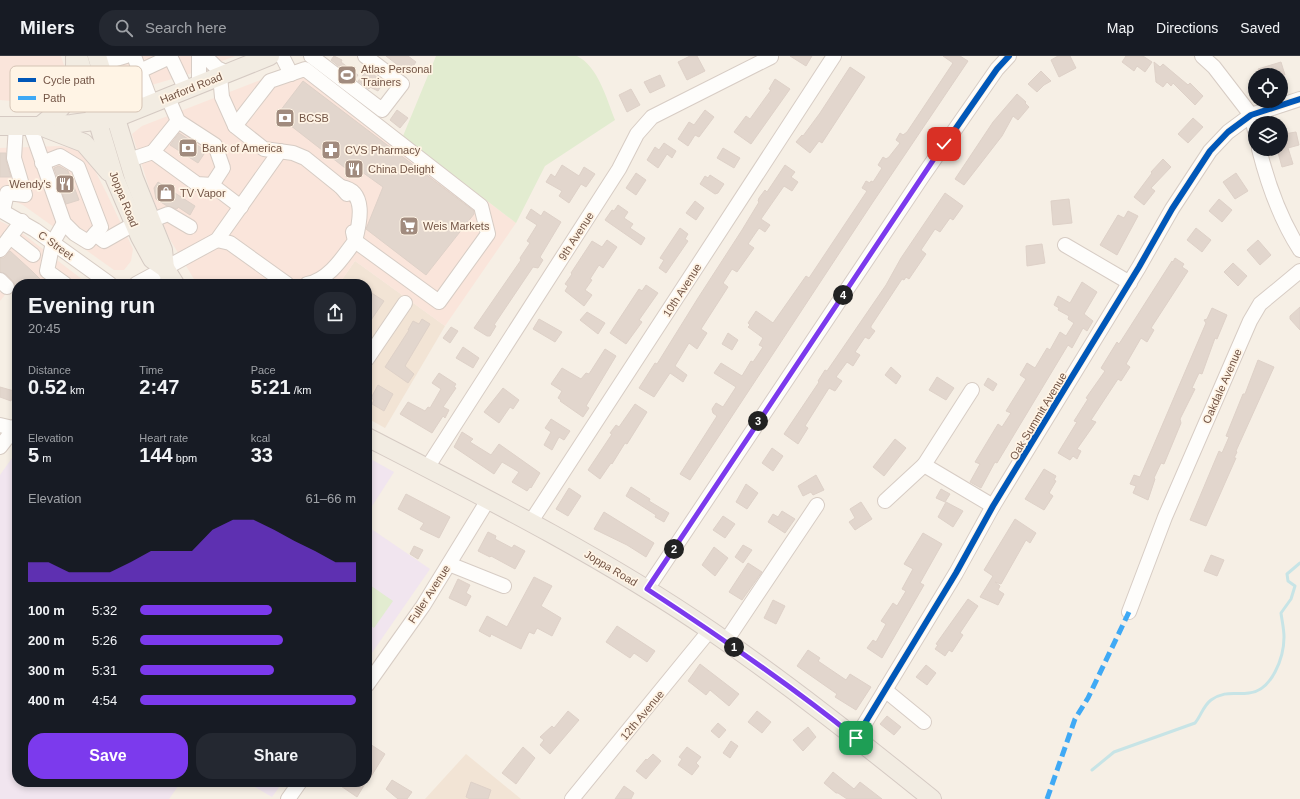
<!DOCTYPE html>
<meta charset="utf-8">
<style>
:root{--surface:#171b24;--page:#242831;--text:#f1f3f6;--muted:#9ea1a6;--line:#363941;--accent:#7c3aed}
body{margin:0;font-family:Helvetica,sans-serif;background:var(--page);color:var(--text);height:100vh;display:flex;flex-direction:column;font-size:15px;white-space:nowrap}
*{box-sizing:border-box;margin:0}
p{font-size:13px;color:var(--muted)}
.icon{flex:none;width:22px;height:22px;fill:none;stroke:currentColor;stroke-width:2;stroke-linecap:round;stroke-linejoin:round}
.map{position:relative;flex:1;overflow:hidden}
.details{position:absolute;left:12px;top:223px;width:360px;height:508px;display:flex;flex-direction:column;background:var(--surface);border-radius:16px;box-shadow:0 2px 6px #0003}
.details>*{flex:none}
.buttons{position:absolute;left:1248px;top:12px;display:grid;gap:8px}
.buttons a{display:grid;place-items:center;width:40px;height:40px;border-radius:50%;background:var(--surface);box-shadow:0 2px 6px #0003;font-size:20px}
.pin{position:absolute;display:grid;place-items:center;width:34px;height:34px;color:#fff;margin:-17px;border-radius:8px;box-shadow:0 2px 6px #0006}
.km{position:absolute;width:20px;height:20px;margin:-10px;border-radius:50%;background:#222;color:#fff;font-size:11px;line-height:20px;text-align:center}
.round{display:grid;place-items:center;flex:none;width:42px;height:42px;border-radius:16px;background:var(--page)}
.summary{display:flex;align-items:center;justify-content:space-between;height:68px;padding:0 16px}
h1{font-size:22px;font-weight:800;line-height:30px}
.stats{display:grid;grid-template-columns:repeat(3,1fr);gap:6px;height:68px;padding:4px 16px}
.stats div{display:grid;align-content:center}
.stats b{font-size:20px;font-weight:800}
.stats small{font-size:11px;font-weight:400}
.stats p{font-size:11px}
.chart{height:112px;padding:8px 16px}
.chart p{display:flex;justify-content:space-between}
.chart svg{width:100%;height:72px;margin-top:4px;fill:var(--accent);opacity:.7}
.cta{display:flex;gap:8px;margin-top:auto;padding:8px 16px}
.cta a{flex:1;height:46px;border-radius:16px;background:var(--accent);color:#fff;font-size:16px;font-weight:800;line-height:46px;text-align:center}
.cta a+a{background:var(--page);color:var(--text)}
ul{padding:0 16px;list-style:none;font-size:13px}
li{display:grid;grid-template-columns:64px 48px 1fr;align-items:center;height:30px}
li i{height:10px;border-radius:5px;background:var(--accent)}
header{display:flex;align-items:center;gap:24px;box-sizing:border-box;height:56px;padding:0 20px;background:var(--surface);border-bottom:1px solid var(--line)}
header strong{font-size:19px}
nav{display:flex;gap:22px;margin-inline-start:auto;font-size:14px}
.search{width:280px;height:36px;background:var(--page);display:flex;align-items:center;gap:10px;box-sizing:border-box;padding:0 14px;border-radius:16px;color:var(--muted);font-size:15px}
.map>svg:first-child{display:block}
</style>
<header>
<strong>Milers</strong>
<div class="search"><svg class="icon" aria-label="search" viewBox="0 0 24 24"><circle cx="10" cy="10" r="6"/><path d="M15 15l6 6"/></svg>Search here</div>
<nav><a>Map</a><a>Directions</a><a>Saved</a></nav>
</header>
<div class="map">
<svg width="1300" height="743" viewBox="0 0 1300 743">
<rect width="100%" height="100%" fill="#f6efe5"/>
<g fill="#f2e4d5">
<polygon points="355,205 445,270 385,372 367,362 367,228 339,228"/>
<polygon points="466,698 521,743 425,743"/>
</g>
<g fill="#fae5db">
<polygon points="0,0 61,0 68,22 57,47 47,50 34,47 0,44"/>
<polygon points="107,0 235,0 189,18 118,39"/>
<polygon points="307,6 516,167 445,270 355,205 339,228 197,228 169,182 152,141 132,78 142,70"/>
<polygon points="61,90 78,94 89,103 107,138 133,193 131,205 124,214 114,214 23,149 0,139 0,92"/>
<polygon points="0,165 18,174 88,228 17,228 17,241 8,235 0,245"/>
</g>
<g fill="#f1e5ef">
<polygon points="17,395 17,726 181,726 169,743 0,743 0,419"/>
<polygon points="367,401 394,416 367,458"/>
<polygon points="367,470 430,513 367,604"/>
<polygon points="246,726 283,726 272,741"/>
</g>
<g fill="#e2ecd0">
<path d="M436 0H577C598 10 607 44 615 64L545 110 516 167 403 80Z"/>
<polygon points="367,527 393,545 374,572 367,567"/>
</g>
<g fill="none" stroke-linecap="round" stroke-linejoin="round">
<path stroke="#c7e4e6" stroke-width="3" d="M1092 714 1114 696 1195 667C1201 660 1203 650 1211 644 1226 634 1234 639 1249 637 1272 635 1284 601 1284 581 1284 573 1282 565 1281 557L1291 543 1295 530 1288 525 1287 518 1300 507"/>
</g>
<g fill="#e2d6cd" stroke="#ded1c8">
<polygon points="334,0 342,4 341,6 358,19 355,23 331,4"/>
<polygon points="386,0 408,0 416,6 408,17"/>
<polygon points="690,0 697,0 705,15 687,24 678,6"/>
<polygon points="790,0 812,0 806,10"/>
<polygon points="943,0 960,0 968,5 873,146 690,424 680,418 717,360 713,357 712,353 716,347 723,351 736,331 714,317 721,307 742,320 751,305 753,306 763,291 759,289 763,282 748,271 750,269 748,267 756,255 773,267 806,220 809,222 867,135 862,132 866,125 870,127 871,125 873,126 882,112 878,109 883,101 886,103 889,101 900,87 896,84 900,77 903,79 907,76 953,7"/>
<polygon points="1058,0 1070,0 1076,12 1059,21 1051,4"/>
<polygon points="1126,0 1143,0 1152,6 1145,16 1137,10 1134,15 1122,6"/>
<polygon points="1154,6 1160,11 1163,8 1188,29 1190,27 1203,40 1195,49 1173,27 1171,30 1167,26 1163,31 1156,26"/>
<polygon points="1281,6 1285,19 1260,19 1258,13"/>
<polygon points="850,11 865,21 822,87 819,85 810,97 796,86 802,79 803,80 820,57"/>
<polygon points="368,13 383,27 378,35 370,31 369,33 358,25"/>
<polygon points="1041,15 1051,25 1044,29 1037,36 1028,28"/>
<polygon points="660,19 665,30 650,37 644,26"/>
<polygon points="775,23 790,33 751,88 734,76 746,60 750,63 771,34 769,33"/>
<polygon points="303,25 474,155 474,158 426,219 366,173 383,131 362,116 358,122 277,59"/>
<polygon points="631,33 640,49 627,56 619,39"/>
<polygon points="1017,38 1026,46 1025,47 1029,51 1018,64 1013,60 1002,80 964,129 955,123 993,66"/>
<polygon points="397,54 408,62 400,72 390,64"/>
<polygon points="705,54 714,61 699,81 695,79 688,90 678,83 689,66 694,69"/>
<polygon points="1193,62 1203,71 1188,87 1178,78"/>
<polygon points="1281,76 1283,76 1284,78 1296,76 1299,89 1288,92 1293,108 1282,111 1277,93 1281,93"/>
<polygon points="179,77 206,95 198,107 170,89"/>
<polygon points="664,87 676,95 672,102 667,98 658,112 647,104 655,91 659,94"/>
<polygon points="723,92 740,102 734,112 717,102"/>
<polygon points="0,97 6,97 6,104 11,121 0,121"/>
<polygon points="1163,103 1171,111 1151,132 1155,135 1144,149 1134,141 1152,117 1151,116"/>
<polygon points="562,109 579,120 584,111 595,118 586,131 581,128 569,147 559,140 562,135 546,126 551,118 555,121"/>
<polygon points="785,109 795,116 791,121 798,126 792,135 784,130 761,163 770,169 765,176 759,172 748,188 754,192 737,216 732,213 723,227 728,231 701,273 707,277 697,293 689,287 675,310 687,319 683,326 670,317 654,341 639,332 655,307 657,308 698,242 742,174 759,146 758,145 759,142 765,134 767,136"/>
<polygon points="59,110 68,115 79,144 66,148 54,112"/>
<polygon points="636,117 646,124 636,139 626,132"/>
<polygon points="1236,117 1248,135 1235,143 1223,126"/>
<polygon points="710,119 724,128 718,137 715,138 700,128 705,120 708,122"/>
<polygon points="158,126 195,150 190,159 178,151 177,153 167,150 156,143 154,132"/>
<polygon points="945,137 963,150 953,164 950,162 940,176 935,173 921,194 926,198 909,223 906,221 904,224 902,223 871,270 871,272 875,275 869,283 865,281 855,296 860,299 853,310 847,306 836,321 842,325 835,335 829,332 805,370 808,372 798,388 784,378 819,326 818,325 825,314 827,315 886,229 901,202"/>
<polygon points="1069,143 1072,167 1053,169 1051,145"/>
<polygon points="1219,143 1232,154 1222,166 1209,155"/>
<polygon points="695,145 704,152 696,164 686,157"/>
<polygon points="618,149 628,156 624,162 633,168 630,172 645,182 641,189 605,164 612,154 614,155"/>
<polygon points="531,153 541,160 544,155 561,166 540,201 543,204 538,212 533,211 494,269 496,270 490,280 487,280 474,272 521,204 520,202 530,187 527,185 537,169 526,162"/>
<polygon points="1128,155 1138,160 1117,199 1100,189 1118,159 1124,162"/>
<polygon points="680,172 688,178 685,183 688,185 666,217 659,212 664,204 660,202"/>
<polygon points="1196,172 1211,184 1202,196 1187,184"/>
<polygon points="607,184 617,191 603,212 599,209 590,223 592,224 585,234 592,239 584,250 565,235 568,230 565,228 572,218 571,217 592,185 602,191"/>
<polygon points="1258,184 1271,199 1260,209 1247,194"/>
<polygon points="1042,188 1045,207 1027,210 1026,190"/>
<polygon points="10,195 32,215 45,228 17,228 17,234 13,225 6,218 0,216 0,202 4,202"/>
<polygon points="1175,202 1184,208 1182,211 1188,215 1151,272 1154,274 1147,286 1141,282 1126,308 1130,311 1121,325 1118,323 1091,364 1096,366 1077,393 1081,395 1077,403 1073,400 1070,404 1058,397 1077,366 1074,365 1088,343 1086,342 1105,315 1101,312 1117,286 1119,288 1128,274 1172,205 1173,206"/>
<polygon points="1233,207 1247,220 1238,230 1224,216"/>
<polygon points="1082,226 1097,236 1084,258 1093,265 1087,275 1083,272 1072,292 1068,289 997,407 995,406 981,432 970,426 980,408 975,406 998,368 1002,371 1011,357 1006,355 1026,323 1020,319 1027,307 1035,312 1047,292 1050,294 1060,276 1066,280 1074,267 1068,263 1069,260 1058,254 1059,252 1054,249 1058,240 1070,247"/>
<polygon points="646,229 658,237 639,264 642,266 626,288 610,277 639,233 642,235"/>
<polygon points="370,236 384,245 367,270 367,240"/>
<polygon points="1300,251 1300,274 1290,263 1290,260"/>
<polygon points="1212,252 1227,259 1217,283 1215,282 1202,318 1199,317 1192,332 1195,333 1180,363 1181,367 1164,408 1161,407 1154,422 1155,423 1148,444 1133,437 1136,430 1130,428 1134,419 1140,421 1206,267 1204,264 1207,263"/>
<polygon points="587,256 605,267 598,278 580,264"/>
<polygon points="422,263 430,268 405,310 414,318 408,327 385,311 409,274 408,274 413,265 419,268"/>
<polygon points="539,263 562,276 555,286 533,273"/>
<polygon points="451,271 458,275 450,287 443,282"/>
<polygon points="728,277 738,284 732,294 722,288"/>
<polygon points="463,291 479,302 473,312 456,302"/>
<polygon points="605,293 616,300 586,350 589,352 583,361 560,345 561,344 558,342 562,335 551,328 562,312 581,323 586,317 589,318"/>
<polygon points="1258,304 1274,311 1236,395 1237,396 1234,402 1236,402 1206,470 1190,464 1219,395 1222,397 1229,381 1226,380 1243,338 1245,338"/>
<polygon points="891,311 901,320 896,328 885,319"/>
<polygon points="439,317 456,328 454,331 456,332 443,351 449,354 445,362 443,360 432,377 400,358 408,346 425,355 428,351 430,352 441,333 432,327"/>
<polygon points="937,321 954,332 946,344 929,334"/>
<polygon points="988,322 997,328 993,335 984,329"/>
<polygon points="378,329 393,338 384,355 372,348 374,344 371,342"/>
<polygon points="0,331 14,335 11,345 0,341"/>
<polygon points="503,332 519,344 513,353 510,351 499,367 484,356"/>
<polygon points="635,348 647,356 627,388 625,387 612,408 611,407 600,423 588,414 612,378 610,377 616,369 619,371"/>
<polygon points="551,363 570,375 564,384 559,381 552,394 544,389 551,376 545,372"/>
<polygon points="462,376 473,383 470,386 491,399 499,388 540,417 531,432 530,431 527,435 512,426 519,416 502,406 494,418 454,391"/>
<polygon points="895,383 906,392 884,420 873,411"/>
<polygon points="772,392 783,400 773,415 762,407"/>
<polygon points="1044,413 1056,420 1054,424 1056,425 1049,437 1053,440 1044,454 1025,443"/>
<polygon points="816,419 824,434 813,439 811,436 803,440 798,430"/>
<polygon points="746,428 758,437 747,453 736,446"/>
<polygon points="631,431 650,443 649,445 669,457 664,466 655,461 656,459 626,440"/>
<polygon points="569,432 581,440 568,460 556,453"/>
<polygon points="941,433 950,438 945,446 936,442"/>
<polygon points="406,438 450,461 439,482 420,473 424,467 398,453"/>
<polygon points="861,446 872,463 855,474 849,466 855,462 850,453"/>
<polygon points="946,446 963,455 953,471 938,461"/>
<polygon points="782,455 795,463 785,477 768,466 773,458 778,461"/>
<polygon points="604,456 654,487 646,501 627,489 594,473"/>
<polygon points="723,460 735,468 725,482 713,474"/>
<polygon points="1015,463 1036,477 1030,487 1026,484 1001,528 995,526 1000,530 998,534 1004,538 998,549 980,541 993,520 984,514"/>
<polygon points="488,476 496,480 495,483 512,492 514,489 525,495 515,513 491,500 490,501 478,495"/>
<polygon points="923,477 942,488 920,527 924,529 882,602 867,592 873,584 876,586 886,568 881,565 893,547 897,550 906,535 902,533 913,513 904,508"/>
<polygon points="743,489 752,494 743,507 735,501"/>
<polygon points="414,490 423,494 418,503 410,498"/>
<polygon points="714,491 728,502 715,520 702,509"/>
<polygon points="1211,499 1224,504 1217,520 1204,515"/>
<polygon points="748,507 762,516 742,544 729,536"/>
<polygon points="534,521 552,530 541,550 561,562 552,580 537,572 534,578 529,576 521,593 491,578 490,581 479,575 487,560 507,571"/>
<polygon points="458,523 470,529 466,537 471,540 466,550 449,542"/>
<polygon points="968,543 978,550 960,577 963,579 952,596 949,594 945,600 935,593 938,589 936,588"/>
<polygon points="773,544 785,550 776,568 764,562"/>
<polygon points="617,570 655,595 647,606 634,597 630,602 606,586"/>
<polygon points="808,594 820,602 818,605 846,624 850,618 871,631 856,654 835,641 837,638 797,610"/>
<polygon points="700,608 739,638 729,650 710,634 706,639 688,625"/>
<polygon points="926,609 936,617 927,629 916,621"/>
<polygon points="568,655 579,664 550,698 540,689 544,684 540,681 552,670 554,672"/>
<polygon points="757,655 771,666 762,677 748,666"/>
<polygon points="887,660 901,671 894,679 880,668"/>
<polygon points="718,667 726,674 719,682 711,675"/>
<polygon points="808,671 816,681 803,695 793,684"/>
<polygon points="731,685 738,690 730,702 723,697"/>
<polygon points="367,686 385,698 367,727"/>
<polygon points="523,691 535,702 516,728 502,717"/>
<polygon points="687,691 701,701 696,707 699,710 692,719 678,709 682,703 679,701"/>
<polygon points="653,698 661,705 646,723 636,715 646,703 647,704"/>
<polygon points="833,716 854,733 860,726 882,743 847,743 838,737 836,737 824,727"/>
<polygon points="392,724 412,736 407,743 398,743 386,733"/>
<polygon points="335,726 366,726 357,741"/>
<polygon points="471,726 491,734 488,743 470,743 466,741"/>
<polygon points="624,730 634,737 631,743 615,743"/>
</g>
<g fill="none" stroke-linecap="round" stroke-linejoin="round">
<defs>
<g id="minor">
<polyline points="134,0 152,48"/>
<polyline points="170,0 186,34"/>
<polyline points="205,0 217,12 228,17"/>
<polyline points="282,0 291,18"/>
<polyline points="311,0 382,54 402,28 365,0"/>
<polyline points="1202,0 1214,11 1251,59 1255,75"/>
<polyline points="99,8 126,0"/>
<polyline points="140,15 170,1"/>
<polyline points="220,20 222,41 235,70 264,93 293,97 305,102 341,131 347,138"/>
<polyline points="196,31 199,23 199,0"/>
<polyline points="168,42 178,65 215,89 223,112 212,129"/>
<polyline points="30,70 64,167 75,178 88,186 101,171 78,111 60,100 42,107"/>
<path d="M235 70 270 25 305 13 481 150 488 178 439 246 355 185C360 166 367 135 341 131"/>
<path d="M1259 93C1268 129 1280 163 1300 194"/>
<polyline points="153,96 178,65"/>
<polyline points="129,104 153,96 197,128 212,129 241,151"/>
<polyline points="0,154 35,174 110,228"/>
<polyline points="3,155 7,137 25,139 14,102 16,70"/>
<polyline points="150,165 168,158 190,171"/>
<polyline points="64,167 53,186 47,215 65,228"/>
<polyline points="95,178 104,185 134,168"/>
<polyline points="10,181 33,199"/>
<polyline points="217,184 230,187 287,228"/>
<polyline points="1065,189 1130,227"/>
<polyline points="0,194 22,165"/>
<polyline points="0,224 7,231"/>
<polyline points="136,228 217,184 280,95"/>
<path d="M307 228C329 224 343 201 355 185L353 176"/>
<polyline points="367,303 405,247"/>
<polyline points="0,369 17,373"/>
<polyline points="0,391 17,369"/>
<polyline points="924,409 972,334"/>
<polyline points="427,412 619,113 637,78 652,61 771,1"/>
<polyline points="885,445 924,409 993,450"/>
<polyline points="530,467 834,0"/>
<polyline points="449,508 504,530"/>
<polyline points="647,533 922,121 997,13 1009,0"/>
<polyline points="1129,556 1165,461 1250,265 1260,248 1300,215"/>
<polyline points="726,585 817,449"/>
<polyline points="367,629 423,550 488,444"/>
<polyline points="885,634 924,666"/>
<polyline points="856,682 956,517 993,450 1139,211 1172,153 1210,95 1228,76 1251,59 1300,43"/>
<polyline points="288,743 300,726"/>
<polyline points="572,743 710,574"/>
</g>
<g id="major">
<polyline points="78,0 115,123 140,181 152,203 165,212 175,228"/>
<polyline points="97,0 134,122 163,194 165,212"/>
<polyline points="0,70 40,70 84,87 109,116"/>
<polyline points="40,70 71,68 116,62 270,0"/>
<path d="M40 70C67 48 76 40 75 2"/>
<path d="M367 381C484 441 603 501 711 575 788 628 860 685 932 743"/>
</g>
</defs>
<use href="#minor" stroke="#d7ccc4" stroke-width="16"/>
<use href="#major" stroke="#d5cac3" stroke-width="20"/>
<use href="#minor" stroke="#fefdfb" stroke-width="14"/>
<use href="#major" stroke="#f2ece2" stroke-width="18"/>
<polyline stroke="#3fa9f5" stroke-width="5" stroke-dasharray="10 5" stroke-linecap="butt" points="1047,743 1075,663 1088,642 1129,556"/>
<defs>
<g id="cycleway">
<polyline points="647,533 922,121 997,13 1009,0"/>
<polyline points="856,682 956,517 993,450 1139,211 1172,153 1210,95 1228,76 1251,59 1300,43"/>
</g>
</defs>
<use href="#cycleway" stroke="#fff4e5" stroke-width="8"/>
<use href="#cycleway" stroke="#0057b8" stroke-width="6"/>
</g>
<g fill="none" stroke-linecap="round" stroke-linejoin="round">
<defs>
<path id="route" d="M856 682C789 628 719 580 647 533L944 88"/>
</defs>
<use href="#route" stroke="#fff" stroke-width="8"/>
<use href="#route" stroke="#7c3aed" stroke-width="5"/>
</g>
<defs>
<symbol id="stadium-square" viewBox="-11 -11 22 22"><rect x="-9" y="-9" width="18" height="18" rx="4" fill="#a18b7e" stroke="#fff4e5"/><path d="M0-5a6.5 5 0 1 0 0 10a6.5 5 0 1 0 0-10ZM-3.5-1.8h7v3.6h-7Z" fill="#fff"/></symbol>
<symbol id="bank-square" viewBox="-11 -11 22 22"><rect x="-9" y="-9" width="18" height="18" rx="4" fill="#a18b7e" stroke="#fff4e5"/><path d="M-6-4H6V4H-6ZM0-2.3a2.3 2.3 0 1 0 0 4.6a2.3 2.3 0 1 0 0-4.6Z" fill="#fff"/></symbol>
<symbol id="pharmacy-square" viewBox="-11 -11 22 22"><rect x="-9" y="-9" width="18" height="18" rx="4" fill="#a18b7e" stroke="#fff4e5"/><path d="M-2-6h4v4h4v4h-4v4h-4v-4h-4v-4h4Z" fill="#fff"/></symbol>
<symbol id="restaurant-square" viewBox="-11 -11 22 22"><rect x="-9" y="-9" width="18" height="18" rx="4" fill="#a18b7e" stroke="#fff4e5"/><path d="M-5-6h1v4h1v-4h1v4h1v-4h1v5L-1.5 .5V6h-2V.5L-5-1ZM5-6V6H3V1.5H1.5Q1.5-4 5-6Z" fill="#fff"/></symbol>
<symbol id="shop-square" viewBox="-11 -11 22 22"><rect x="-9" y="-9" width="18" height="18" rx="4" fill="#a18b7e" stroke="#fff4e5"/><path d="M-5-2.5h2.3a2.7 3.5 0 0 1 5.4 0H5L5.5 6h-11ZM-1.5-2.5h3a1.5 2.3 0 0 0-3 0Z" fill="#fff"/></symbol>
<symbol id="supermarket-square" viewBox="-11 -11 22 22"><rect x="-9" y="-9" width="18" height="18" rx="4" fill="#a18b7e" stroke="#fff4e5"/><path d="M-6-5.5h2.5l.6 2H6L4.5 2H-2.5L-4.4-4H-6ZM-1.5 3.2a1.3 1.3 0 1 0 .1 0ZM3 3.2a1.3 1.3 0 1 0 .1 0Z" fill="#fff"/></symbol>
</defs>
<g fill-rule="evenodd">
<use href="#stadium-square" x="336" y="8" width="22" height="22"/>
<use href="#bank-square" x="274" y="51" width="22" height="22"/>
<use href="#bank-square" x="177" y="81" width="22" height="22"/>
<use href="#pharmacy-square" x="320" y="83" width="22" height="22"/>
<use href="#restaurant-square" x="343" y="102" width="22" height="22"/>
<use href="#restaurant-square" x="54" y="117" width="22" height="22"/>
<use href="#shop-square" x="155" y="126" width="22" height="22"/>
<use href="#supermarket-square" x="398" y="159" width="22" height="22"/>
</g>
<g text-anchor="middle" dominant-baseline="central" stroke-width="3.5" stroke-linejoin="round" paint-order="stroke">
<g font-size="11" fill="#735546" stroke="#fff4e5" text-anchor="start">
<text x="361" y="13">Atlas Personal<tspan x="361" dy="13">Trainers</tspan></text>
<text x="299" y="62">BCSB</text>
<text x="202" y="92">Bank of America</text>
<text x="345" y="94">CVS Pharmacy</text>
<text x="368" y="113">China Delight</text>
<text x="51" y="128" text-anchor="end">Wendy's</text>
<text x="180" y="137">TV Vapor</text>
<text x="423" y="170">Weis Markets</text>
</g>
<g font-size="11" fill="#735546" stroke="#fff4e5">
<text transform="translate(191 32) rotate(-22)">Harford Road</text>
<text transform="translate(124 143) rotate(68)">Joppa Road</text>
<text transform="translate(576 180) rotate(-57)">9th Avenue</text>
<text transform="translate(56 189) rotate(36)">C Street</text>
<text transform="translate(682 234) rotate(-57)">10th Avenue</text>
<text transform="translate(1222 330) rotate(-66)">Oakdale Avenue</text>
<text transform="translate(1038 360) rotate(-59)">Oak Summit Avenue</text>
<text transform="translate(611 512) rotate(31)">Joppa Road</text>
<text transform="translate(429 538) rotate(-57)">Fuller Avenue</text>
<text transform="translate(642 659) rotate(-50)">12th Avenue</text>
</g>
</g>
<rect x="10" y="10" width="132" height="46" rx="6" fill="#fff4e5" stroke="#d5c4b5" stroke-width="1"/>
<rect x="18" y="22" width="18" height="4" fill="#0057b8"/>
<rect x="18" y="40" width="18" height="4" fill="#3fa9f5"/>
<g font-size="11" fill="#735546">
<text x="43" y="28">Cycle path</text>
<text x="43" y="46">Path</text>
</g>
</svg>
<div class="buttons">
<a><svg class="icon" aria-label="locate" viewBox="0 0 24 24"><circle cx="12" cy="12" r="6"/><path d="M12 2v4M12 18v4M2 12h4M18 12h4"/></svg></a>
<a><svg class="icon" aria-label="layers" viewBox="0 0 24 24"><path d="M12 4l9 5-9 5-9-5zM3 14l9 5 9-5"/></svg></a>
</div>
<div class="pin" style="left:856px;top:682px;background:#1e9e55"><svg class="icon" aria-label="arrive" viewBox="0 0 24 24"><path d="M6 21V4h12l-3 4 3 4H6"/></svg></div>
<div class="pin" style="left:944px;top:88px;background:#d93025"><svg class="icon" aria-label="check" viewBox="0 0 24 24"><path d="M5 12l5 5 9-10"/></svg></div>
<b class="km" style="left:734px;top:591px">1</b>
<b class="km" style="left:674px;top:493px">2</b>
<b class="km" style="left:758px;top:365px">3</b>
<b class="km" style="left:843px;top:239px">4</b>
<section class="details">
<div class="summary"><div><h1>Evening run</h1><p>20:45</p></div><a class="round"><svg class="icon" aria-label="share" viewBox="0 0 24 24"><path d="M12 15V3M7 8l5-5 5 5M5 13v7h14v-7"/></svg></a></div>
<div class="stats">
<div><p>Distance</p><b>0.52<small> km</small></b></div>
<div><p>Time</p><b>2:47</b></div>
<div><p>Pace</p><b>5:21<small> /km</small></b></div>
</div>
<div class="stats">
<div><p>Elevation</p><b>5<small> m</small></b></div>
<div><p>Heart rate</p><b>144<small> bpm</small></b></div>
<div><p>kcal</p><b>33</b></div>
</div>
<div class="chart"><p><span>Elevation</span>61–66 m</p>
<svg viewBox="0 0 160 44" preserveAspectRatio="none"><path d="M0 44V32L10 32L20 38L30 38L40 38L50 32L60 25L70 25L80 25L90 12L100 6L110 6L120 12L130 19L140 25L150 32L160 32V44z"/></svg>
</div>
<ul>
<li><b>100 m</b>5:32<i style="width:61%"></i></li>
<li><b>200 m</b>5:26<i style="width:66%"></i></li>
<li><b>300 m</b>5:31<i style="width:62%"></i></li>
<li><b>400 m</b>4:54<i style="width:100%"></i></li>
</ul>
<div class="cta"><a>Save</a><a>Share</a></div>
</section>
</div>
